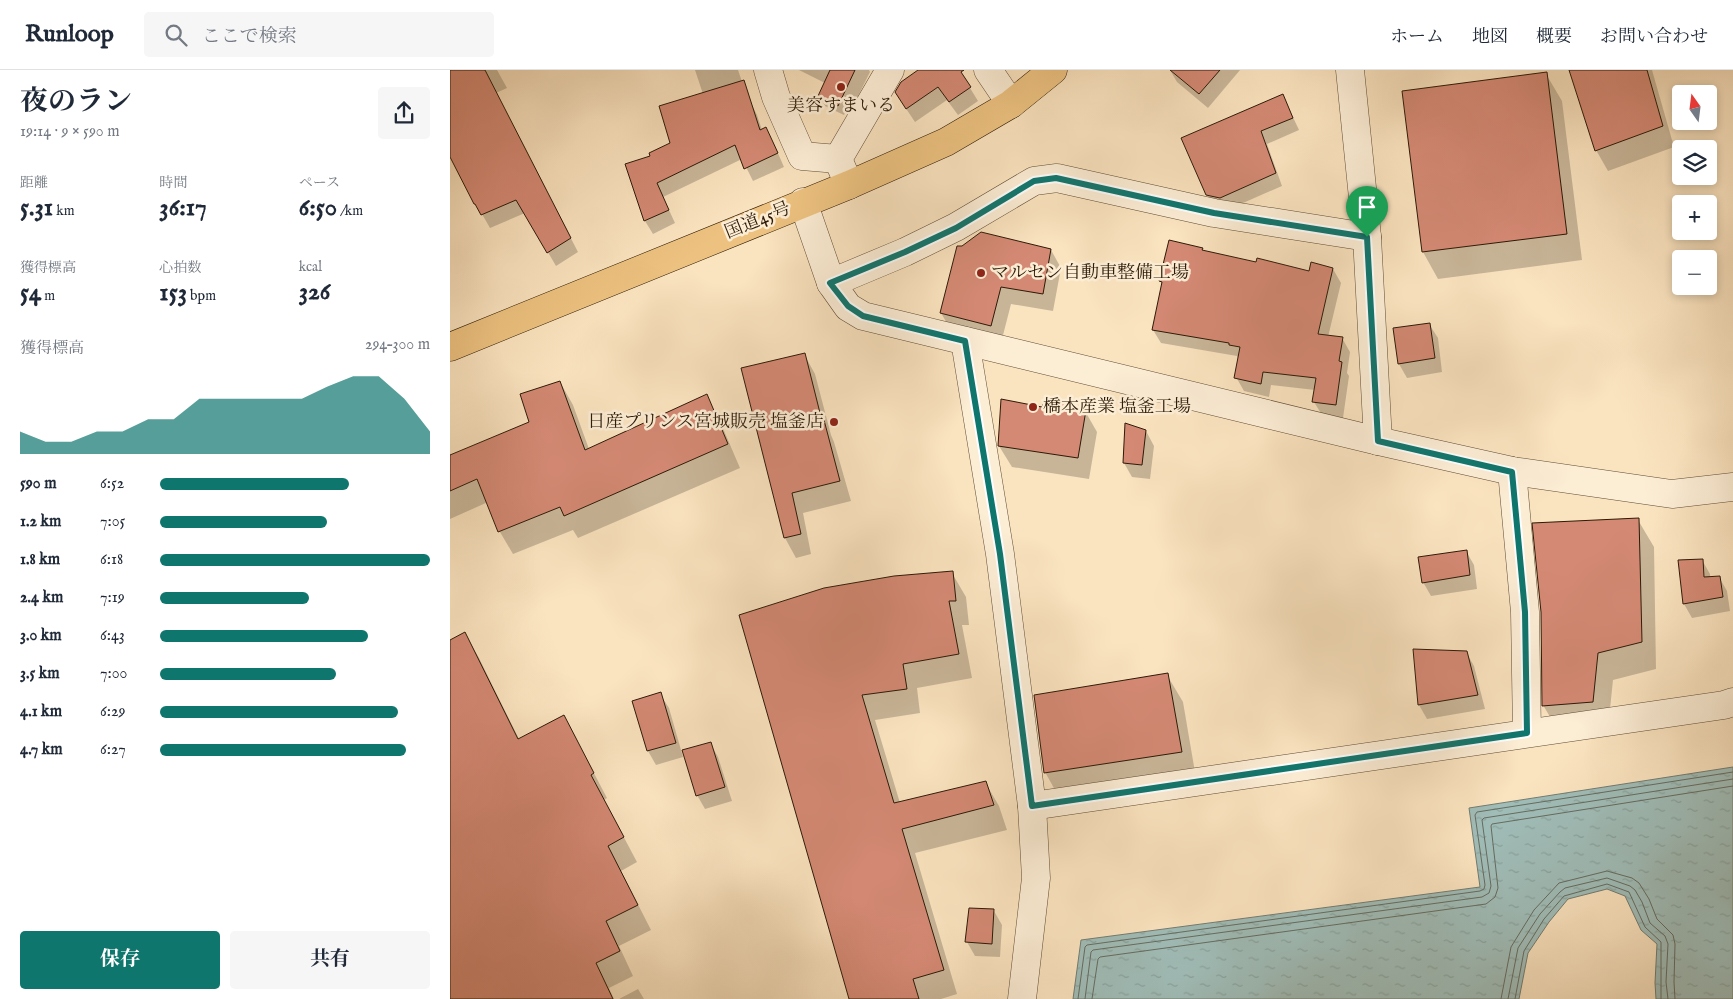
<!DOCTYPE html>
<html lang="ja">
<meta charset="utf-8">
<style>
:root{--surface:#fff;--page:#f6f6f7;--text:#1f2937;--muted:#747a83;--line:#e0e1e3;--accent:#0f766e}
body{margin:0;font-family:"IM FELL English","Noto Serif JP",serif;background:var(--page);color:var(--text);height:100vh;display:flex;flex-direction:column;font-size:19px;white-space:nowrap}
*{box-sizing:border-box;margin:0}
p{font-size:16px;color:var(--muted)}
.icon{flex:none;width:28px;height:28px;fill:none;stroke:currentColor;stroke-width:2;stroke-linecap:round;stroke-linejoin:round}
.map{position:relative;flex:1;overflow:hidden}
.drawer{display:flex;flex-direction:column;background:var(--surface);width:450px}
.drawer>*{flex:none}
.needle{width:32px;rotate:346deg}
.fabs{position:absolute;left:1222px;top:15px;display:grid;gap:10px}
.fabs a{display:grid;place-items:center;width:45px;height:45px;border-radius:5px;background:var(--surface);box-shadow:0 2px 8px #0003;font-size:25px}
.pin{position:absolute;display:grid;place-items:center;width:42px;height:42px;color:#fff;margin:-51px -21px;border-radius:50% 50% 50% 0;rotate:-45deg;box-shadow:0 0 5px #0007}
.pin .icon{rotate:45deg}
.round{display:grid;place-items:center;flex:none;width:52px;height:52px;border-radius:5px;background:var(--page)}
.head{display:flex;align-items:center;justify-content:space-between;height:85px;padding:0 20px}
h1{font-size:28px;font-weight:700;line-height:38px}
.metrics{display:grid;grid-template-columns:repeat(3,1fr);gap:8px;height:85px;padding:5px 20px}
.metrics div{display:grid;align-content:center}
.metrics b{font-size:25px;font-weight:700}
.metrics small{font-size:14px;font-weight:400}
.metrics p{font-size:14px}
.chart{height:140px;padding:10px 20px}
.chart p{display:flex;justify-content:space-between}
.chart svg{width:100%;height:90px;margin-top:5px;fill:var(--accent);opacity:.7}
.primary-button{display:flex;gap:10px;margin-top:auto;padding:10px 20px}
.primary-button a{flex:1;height:58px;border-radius:5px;background:var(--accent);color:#fff;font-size:20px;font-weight:700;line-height:58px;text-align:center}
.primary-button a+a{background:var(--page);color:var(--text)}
ul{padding:0 20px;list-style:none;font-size:16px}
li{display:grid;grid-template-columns:80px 60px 1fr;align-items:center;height:38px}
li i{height:12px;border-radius:6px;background:var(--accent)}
header{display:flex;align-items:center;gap:30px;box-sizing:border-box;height:70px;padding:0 25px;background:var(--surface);border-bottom:1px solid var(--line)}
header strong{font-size:24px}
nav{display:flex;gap:28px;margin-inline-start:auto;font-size:18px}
.search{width:350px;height:45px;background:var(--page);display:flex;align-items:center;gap:12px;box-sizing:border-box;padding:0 18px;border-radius:5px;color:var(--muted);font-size:19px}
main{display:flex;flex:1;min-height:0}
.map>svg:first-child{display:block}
</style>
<header>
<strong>Runloop</strong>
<div class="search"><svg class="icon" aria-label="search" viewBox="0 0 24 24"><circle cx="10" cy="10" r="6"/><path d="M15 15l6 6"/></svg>ここで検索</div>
<nav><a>ホーム</a><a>地図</a><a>概要</a><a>お問い合わせ</a></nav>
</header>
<main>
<section class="drawer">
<div class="head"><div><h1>夜のラン</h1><p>19:14 · 9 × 590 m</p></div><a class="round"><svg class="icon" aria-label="share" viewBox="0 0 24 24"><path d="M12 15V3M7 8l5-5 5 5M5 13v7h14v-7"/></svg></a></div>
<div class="metrics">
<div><p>距離</p><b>5.31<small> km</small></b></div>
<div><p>時間</p><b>36:17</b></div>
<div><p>ペース</p><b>6:50<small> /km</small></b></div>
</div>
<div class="metrics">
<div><p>獲得標高</p><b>54<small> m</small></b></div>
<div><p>心拍数</p><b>153<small> bpm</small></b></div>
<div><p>kcal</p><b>326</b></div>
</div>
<div class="chart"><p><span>獲得標高</span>294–300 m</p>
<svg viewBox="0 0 160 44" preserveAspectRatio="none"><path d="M0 44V33L10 38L20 38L30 33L40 33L50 27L60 27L70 17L80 17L90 17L100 17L110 17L120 11L130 6L140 6L150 17L160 33V44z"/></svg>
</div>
<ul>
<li><b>590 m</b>6:52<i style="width:70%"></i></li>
<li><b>1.2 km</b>7:05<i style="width:62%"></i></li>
<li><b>1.8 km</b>6:18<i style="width:100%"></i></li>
<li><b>2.4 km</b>7:19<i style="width:55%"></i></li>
<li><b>3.0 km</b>6:43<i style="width:77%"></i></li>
<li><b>3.5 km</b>7:00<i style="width:65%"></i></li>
<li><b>4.1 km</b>6:29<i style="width:88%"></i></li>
<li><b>4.7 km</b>6:27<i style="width:91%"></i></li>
</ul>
<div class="primary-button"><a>保存</a><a>共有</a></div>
</section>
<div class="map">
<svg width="1283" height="929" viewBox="0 0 1283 929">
<defs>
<pattern id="water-ripples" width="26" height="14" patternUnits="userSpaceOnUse" patternTransform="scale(1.25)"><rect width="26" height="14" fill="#a0bdb8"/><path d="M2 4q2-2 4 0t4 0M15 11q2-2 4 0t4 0" fill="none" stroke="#8aa29d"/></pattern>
</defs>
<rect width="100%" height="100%" fill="#fae3bf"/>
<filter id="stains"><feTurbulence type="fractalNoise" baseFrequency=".004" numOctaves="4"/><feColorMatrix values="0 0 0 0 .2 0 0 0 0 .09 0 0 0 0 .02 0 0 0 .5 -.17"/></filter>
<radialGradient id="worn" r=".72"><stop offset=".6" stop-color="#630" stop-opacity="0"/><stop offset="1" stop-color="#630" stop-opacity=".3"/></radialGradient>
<polygon fill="url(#water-ripples)" stroke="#727c71" points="1283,697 1283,929 1206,929 1205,913 1207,874 1191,860 1175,826 1157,819 1118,829 1099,852 1078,883 1069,929 623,929 631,870 1030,817 1019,738"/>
<g fill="#0003">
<polygon points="0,0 47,0 57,18 46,23 128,182 106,196 75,143 40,158 32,144 0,83"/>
<polygon points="245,0 288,0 300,35 301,33 307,45 312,60 323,72 334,97 303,111 292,89 213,127 225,153 203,164 195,151 177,95 202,86 222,74 253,24"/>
<polygon points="349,0 419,0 420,2 407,28 403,26 394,45 375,36 369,26 375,13"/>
<polygon points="470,0 509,0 528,31 508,45 497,30 465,52 455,37"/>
<polygon points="720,0 790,0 758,38 727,12"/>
<polygon points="1120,0 1202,0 1224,77 1158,101 1146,80"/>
<polygon points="1096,4 1112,31 1132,190 988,209 973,182"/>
<polygon points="833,26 849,60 817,74 832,116 777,140 765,137 757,125"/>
<polygon points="752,179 754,182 807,194 860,202 883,199 891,213 878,267 892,268 900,282 897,303 899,306 893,348 872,345 864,332 865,320 821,315 819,327 794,321 786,307 788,288 787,286 711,273 703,260 713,214 711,211"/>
<polygon points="601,180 611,198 603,241 561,234 551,273 501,260 491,243"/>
<polygon points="979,254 988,268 992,302 957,308 949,294"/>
<polygon points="354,284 365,304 381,365 384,372 401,431 353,443 361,484 346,488 335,468"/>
<polygon points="110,312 123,335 139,379 256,326 269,349 290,398 128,468 123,460 63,484 50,462 38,432 0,449 0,383 1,386 81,353"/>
<polygon points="592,339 635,341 647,362 639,409 562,397 549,376"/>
<polygon points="696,361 704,376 700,409 682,407 674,393"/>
<polygon points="1188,450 1204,477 1206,599 1163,610 1158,659 1109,662 1093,635"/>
<polygon points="1016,481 1024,495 1027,519 981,526 973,512"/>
<polygon points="1252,490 1260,504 1260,508 1269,507 1277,521 1280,541 1242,548 1234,534 1229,492"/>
<polygon points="502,503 516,527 519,555 512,555 522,608 467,618 470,643 425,650 450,733 535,712 549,736 557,760 465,783 507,924 491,929 401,929 290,545"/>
<polygon points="15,564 29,588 69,669 127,671 157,728 154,730 187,792 171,801 201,860 169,876 183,906 159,918 164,929 0,929 0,571"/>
<polygon points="1016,582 1024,596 1035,639 977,649 969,635"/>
<polygon points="717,605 733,632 746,708 610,729 595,702"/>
<polygon points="210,624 219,638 233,687 206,695 198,681 184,632"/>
<polygon points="260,673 268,687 282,731 255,739 247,725"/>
<polygon points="544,841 552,855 550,887 525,886 517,872"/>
<polygon points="188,919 194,929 169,929"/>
</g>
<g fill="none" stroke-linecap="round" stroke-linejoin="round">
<g stroke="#666c60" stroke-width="1">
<polyline points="628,929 635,877 637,875 1030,821 1034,819 1035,815 1025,745 1027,742 1283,702"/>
<polyline points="635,929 641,882 643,880 1032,827 1039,823 1041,816 1032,750 1034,748 1283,709"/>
<polyline points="642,929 648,889 650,887 1036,834 1045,827 1048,818 1041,756 1042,754 1283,716"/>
<polyline points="1051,929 1061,877 1084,840 1109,813 1157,801 1182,808 1189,813 1199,829 1207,849 1223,865 1225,874 1224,912 1225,929"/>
<polyline points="1058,929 1068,878 1090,844 1110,822 1115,818 1157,808 1180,816 1185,820 1192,832 1200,853 1215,866 1218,874 1216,912 1218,929"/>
<polyline points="1065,929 1074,881 1094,849 1114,826 1157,814 1179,822 1195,857 1211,872 1211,929"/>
</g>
</g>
<g fill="#d48974" stroke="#2c1a07">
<polygon points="0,0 35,0 121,168 97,183 66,130 31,145 25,134 24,134 0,87"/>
<polygon points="380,0 405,0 388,36 368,26"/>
<polygon points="468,0 514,0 511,2 521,17 499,32 488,17 456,39 445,22 451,12"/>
<polygon points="720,0 770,0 749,24"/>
<polygon points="1119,0 1197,0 1213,56 1145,81"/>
<polygon points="1097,2 1117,164 972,182 952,21"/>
<polygon points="294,10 310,60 316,57 328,83 294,99 285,75 207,113 219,140 194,151 175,94 200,86 199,83 220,73 209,36"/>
<polygon points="833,24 843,48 811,61 826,103 770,128 756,125 731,68"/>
<polygon points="531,162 601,179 593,224 551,217 541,256 490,243 507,176 512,176"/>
<polygon points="719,170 753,178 752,180 806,192 807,188 859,201 861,192 883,198 868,264 893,267 889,291 892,292 886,335 862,332 866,308 813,302 811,314 784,308 790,277 779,275 779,273 702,260 712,212 709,211"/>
<polygon points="980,253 985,288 948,294 943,258"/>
<polygon points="355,283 372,351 374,350 390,411 342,423 351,464 334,468 291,298"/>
<polygon points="110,311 135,380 257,324 278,374 114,446 110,437 48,462 27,409 0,421 0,385 79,352 70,324"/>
<polygon points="596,327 636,340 628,388 548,376 551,329 592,337"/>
<polygon points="675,353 696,360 692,395 673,393"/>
<polygon points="1189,448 1192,572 1148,583 1143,632 1092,636 1091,542 1082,453"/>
<polygon points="1017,480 1020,505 972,513 968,487"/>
<polygon points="1253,489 1254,507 1270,506 1273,527 1233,534 1228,490"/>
<polygon points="503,501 506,531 499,531 509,584 453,594 457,619 412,625 444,733 536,711 544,735 452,759 494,900 463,909 469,929 399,929 289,545 374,518 444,506"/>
<polygon points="15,562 68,669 114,645 144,703 141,705 174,767 158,776 188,835 156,851 170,881 146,893 163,929 0,929 0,570"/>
<polygon points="963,579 1017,581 1028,625 968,635"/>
<polygon points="718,603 732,682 594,703 584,625"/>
<polygon points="211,622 226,673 197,681 182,631"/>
<polygon points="261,672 275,717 246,726 232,680"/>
<polygon points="519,838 544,839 542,874 515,872"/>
</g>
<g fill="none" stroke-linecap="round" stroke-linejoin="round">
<defs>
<g id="minor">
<polyline points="318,0 326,27 352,86 388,89"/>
<polyline points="538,0 561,34"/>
<polyline points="900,0 917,167 928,371"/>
<polyline points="399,115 388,89 440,0"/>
<polyline points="353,132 381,213 398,237 413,246 928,371 1062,401 1222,424 1283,417"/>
<polyline points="381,213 455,182 506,157 584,111 607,108 764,143 917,167"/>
<polyline points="515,271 550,484 582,736 586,808 572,929"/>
<polyline points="1062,401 1075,542 1077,663"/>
<polyline points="582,736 1274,635 1283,632"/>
</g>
<polyline id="highway" points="0,277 399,115 496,72 561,34 603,0"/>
</defs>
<use href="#minor" stroke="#604c35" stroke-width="29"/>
<use href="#highway" stroke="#2c1a07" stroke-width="29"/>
<use href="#minor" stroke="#fcedd5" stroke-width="28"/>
<use href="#highway" stroke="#edc280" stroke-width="28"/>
</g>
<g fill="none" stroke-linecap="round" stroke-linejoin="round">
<defs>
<polygon id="route" points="606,108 764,143 917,167 928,371 1062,402 1075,542 1077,663 582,736 550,484 515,271 413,246 398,236 380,213 455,182 506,158 584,111"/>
</defs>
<use href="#route" stroke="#fff" stroke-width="10"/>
<use href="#route" stroke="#0f766e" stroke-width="6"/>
</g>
<g fill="#8f2418" stroke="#fcedd5" stroke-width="2">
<circle cx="391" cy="17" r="5"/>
<circle cx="531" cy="203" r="5"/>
<circle cx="583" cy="337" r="5"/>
<circle cx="384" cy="352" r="5"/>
</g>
<g text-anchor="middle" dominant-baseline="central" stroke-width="5" stroke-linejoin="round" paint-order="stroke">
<g font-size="18" fill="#2c1a07" stroke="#fcedd5" text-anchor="start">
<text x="391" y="36" text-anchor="middle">美容すまいる</text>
<text x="541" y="203">マルセン自動車整備工場</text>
<text x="593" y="337">橋本産業 塩釜工場</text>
<text x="374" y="352" text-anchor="end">日産プリンス宮城販売 塩釜店</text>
</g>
<g font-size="18" fill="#2c1a07" stroke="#fcedd5">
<text transform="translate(308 151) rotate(-22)">国道45号</text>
</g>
</g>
<rect width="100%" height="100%" filter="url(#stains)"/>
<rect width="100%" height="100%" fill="url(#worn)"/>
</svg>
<div class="fabs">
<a><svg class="needle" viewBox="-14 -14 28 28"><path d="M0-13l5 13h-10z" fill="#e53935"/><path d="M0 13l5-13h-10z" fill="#747a83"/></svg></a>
<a><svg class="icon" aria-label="layers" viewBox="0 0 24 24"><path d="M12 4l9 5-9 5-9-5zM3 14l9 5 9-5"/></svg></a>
<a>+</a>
<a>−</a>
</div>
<div class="pin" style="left:917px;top:167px;background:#1e9e55"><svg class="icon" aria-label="arrive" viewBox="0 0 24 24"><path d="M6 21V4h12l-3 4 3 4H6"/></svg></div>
</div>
</main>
